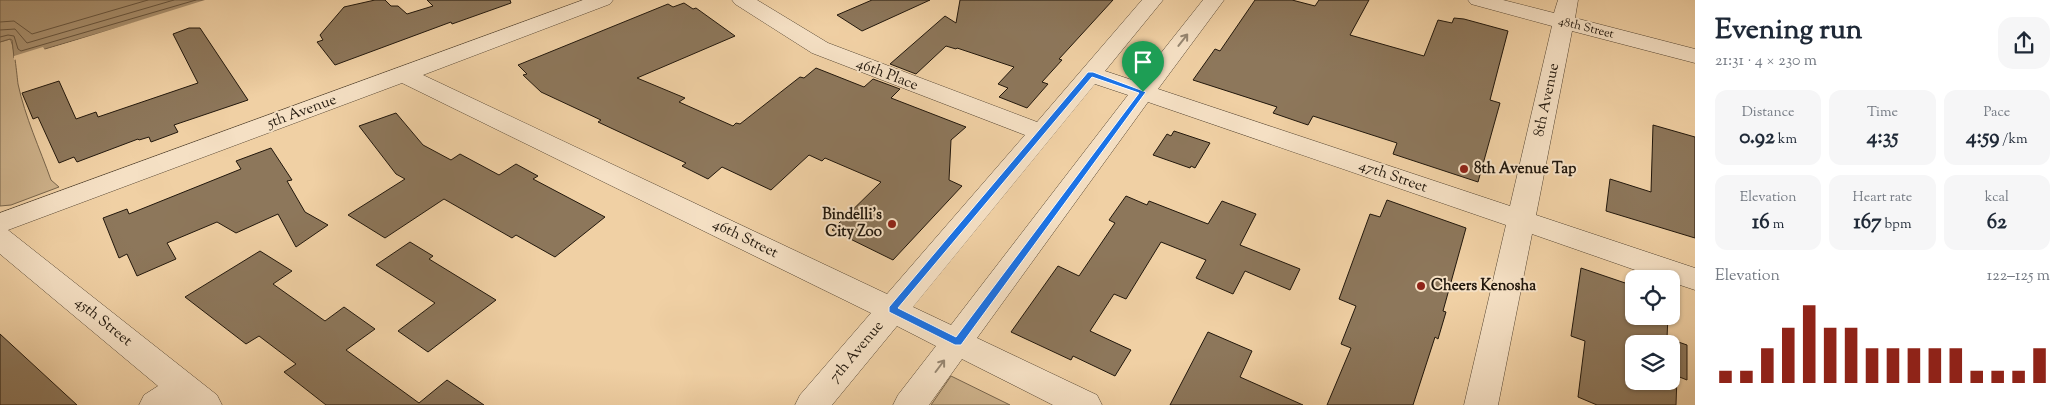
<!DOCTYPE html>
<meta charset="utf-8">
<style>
:root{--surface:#fff;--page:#f6f6f7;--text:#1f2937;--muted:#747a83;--accent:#8f2418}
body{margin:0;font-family:"Sorts Mill Goudy",serif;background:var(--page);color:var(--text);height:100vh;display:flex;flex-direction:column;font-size:19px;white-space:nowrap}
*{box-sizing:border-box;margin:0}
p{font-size:16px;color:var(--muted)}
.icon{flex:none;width:28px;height:28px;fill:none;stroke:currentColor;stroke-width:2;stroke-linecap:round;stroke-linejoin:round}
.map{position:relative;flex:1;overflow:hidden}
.details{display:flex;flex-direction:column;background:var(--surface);width:375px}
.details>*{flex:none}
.controls{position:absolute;left:1625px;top:270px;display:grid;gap:10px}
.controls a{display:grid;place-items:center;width:55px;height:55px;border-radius:10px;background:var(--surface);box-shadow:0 1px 4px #0004;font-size:25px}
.pin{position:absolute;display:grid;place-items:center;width:42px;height:42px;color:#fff;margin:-51px -21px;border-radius:50% 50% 50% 0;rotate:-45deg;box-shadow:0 0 5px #0007}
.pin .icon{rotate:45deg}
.round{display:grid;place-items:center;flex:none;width:52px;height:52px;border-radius:15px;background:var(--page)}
.overview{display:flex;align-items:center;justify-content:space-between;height:85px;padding:0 20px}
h1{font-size:28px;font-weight:700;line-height:38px}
.figures{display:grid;grid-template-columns:repeat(3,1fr);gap:8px;height:85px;padding:5px 20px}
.figures div{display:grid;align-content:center;border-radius:12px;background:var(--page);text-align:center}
.figures b{font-size:21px;font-weight:700}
.figures small{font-size:14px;font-weight:400}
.figures p{font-size:14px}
.chart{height:140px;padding:10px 20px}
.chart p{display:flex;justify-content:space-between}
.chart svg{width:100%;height:90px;margin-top:5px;stroke:var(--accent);stroke-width:6}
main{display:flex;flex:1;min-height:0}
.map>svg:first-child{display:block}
</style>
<main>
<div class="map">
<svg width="1695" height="405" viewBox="0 0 1695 405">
<rect width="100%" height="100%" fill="#f0d0a4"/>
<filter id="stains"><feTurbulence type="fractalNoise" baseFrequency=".004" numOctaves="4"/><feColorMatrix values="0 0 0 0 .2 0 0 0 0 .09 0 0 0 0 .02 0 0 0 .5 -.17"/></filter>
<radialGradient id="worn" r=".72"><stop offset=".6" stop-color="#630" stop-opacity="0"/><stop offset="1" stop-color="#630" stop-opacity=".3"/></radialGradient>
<g fill="#cdb18a" stroke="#77644b">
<path d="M10 39C14 43 17 76 18 84 25 117 40 149 51 180L59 187 11 205 0 206V42Z"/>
<polygon points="951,376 1010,405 931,405"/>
</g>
<polygon fill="#aa9170" stroke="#736048" points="0,0 213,0 14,58 12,40 10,39 0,42"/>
<polygon fill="#f0d0a4" points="205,0 216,0 214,2 136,26 14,60 14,56 43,47 45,50"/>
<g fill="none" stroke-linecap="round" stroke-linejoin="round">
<g stroke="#66543e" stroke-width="1">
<polyline points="0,22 14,21 32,34 148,0"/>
<polyline points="0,30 15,29 27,43 174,0"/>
<polyline points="0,37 8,35 14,36 18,49 21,51 196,0"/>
</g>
</g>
<g fill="#8d775b" stroke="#21170c" fill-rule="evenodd">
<polygon points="375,0 385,0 391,6 398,6 407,14 433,6 427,0 510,0 511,3 452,24 451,22 335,65 317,42 323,40 320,35 344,7"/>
<polygon points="872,0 930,0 862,31 837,15"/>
<polygon points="960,0 1113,0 1059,59 1062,60 1042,82 1048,84 1027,108 999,97 1008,88 998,84 1014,67 957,48 956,49 946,46 916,74 890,64 945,16 956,23"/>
<polygon points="1255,0 1292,0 1315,6 1319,0 1369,0 1350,35 1424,56 1438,20 1452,23 1454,18 1464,19 1508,31 1490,100 1500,103 1478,182 1393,154 1397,143 1313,116 1308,125 1273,113 1277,107 1193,80 1215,49 1220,51"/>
<polygon points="684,3 693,9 696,8 735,36 637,78 685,98 679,102 733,126 736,123 740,124 800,77 804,78 816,68 864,87 873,79 900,89 891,98 966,127 951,140 949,180 962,186 893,260 832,230 881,182 825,158 822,161 809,155 771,190 722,167 708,179 682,166 686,163 598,122 601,120 541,92 523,75 527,74 518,65 668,4 673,7"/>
<polygon points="189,28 200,28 248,100 174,125 178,132 151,142 149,137 139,140 138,139 77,162 74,157 59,163 38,117 33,119 22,93 59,81 76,119 96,112 98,117 198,83 173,34"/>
<polygon points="396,113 423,145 451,160 460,154 499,175 516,164 538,176 533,179 605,217 555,257 516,235 512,238 444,199 385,238 348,215 405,179 396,174 359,126"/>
<polygon points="1653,125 1695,137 1695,238 1606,211 1610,179 1651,192"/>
<polygon points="1174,131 1210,143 1195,168 1191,166 1190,168 1153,155 1167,134 1171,136"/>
<polygon points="271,148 292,180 287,181 305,212 328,225 296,247 278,214 236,233 217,222 167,243 176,259 137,276 127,254 119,258 103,218 127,209 129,214 241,169 236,161"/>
<polygon points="1126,196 1147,205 1149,201 1208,224 1222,201 1256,214 1240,245 1300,269 1290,290 1245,271 1233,294 1196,278 1206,260 1161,242 1126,299 1114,294 1090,331 1131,350 1115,376 1073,356 1071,360 1011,332 1058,266 1079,276 1115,223 1109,220"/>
<polygon points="1387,200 1466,228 1443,311 1446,312 1438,339 1435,337 1413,405 1327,405 1351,348 1341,344 1356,306 1339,299 1370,214 1380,217"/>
<polygon points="410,242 433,256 429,259 496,300 428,352 398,331 435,303 376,265"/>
<polygon points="260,251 292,271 273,284 325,321 344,307 375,329 346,350 419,403 447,380 484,405 326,405 284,372 296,364 259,336 246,344 185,297"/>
<path d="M1581 268 1634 286V316H1668L1667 338 1687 345V380L1677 376 1676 405H1597L1578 397 1585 341 1571 336ZM1634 344H1671V381H1634Z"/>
<polygon points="1208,332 1252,351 1240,377 1303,405 1170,405"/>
<polygon points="0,334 77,405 0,405"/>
</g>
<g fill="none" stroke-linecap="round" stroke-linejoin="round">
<defs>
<path id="minor" d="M583 0H613L610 4 423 75 887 294 1025 135 812 53 735 4 732 0H757L828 43 1037 122 1142 0H1163L1105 71 1138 82 1203 0H1224L1158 89 1510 206 1552 26 1471 4 1468 0H1503L1554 13 1558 0H1578L1575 18 1695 49V63L1572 31 1536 215 1695 268V290L1671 282V279H1661L1532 234 1498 405H1464L1506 225 1148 102 977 338 1097 395 1102 405H1053L962 359 929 405H893L898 395 936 346 897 326 832 405H795L800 395 871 313 402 83 8 230 217 395 222 405H139L144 395 158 386 0 254V213ZM1095 84 1128 95 951 325 913 307Z"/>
</defs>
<use href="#minor" stroke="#554532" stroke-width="1"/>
<use href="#minor" fill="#f5e0c4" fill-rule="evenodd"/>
</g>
<defs><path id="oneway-shaft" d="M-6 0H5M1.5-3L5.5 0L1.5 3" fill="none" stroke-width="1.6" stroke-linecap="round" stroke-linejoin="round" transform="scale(1.25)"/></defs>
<g stroke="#968671">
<use href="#oneway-shaft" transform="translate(1183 40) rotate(-52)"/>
<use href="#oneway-shaft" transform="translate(940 366) rotate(-53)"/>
</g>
<path fill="#1a73e8" stroke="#fff" fill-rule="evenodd" d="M1088 72H1093L1146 92 961 345H955L889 312V307ZM1092 77 1139 93 956 337 898 308Z"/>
<g fill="#8f2418" stroke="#f5e0c4" stroke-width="2">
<circle cx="1464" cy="169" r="5"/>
<circle cx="892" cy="224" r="5"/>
<circle cx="1421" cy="286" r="5"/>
</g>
<g text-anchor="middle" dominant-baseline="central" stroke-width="4" stroke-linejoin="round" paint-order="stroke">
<g font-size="12" fill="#21170c" stroke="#f5e0c4">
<text transform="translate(1586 28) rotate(14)">48th Street</text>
</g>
<g font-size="15" fill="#21170c" stroke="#f5e0c4">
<text transform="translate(887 75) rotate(21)">46th Place</text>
<text transform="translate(1547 100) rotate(-78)">8th Avenue</text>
<text transform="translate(302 112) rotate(-20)">5th Avenue</text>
<text transform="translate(1393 177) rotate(19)">47th Street</text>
<text transform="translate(745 239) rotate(26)">46th Street</text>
<text transform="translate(103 322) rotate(39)">45th Street</text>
<text transform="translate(857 352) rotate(-50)">7th Avenue</text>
</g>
<g font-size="15" font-weight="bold" fill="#21170c" stroke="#f5e0c4" text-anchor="start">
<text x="1474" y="169">8th Avenue Tap</text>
<text x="882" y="215" text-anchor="end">Bindelli's<tspan x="882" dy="17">City Zoo</tspan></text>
<text x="1431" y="286">Cheers Kenosha</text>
</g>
</g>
<rect width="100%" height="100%" filter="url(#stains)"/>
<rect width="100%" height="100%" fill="url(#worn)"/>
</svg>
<div class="controls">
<a><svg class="icon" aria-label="locate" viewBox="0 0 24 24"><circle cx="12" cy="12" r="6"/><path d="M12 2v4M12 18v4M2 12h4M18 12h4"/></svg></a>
<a><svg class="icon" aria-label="layers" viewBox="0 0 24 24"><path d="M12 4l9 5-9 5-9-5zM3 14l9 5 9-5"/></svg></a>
</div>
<div class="pin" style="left:1143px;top:92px;background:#1e9e55"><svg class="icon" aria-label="arrive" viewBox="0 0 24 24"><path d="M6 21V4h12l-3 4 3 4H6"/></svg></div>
</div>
<section class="details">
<div class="overview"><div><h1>Evening run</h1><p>21:31 · 4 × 230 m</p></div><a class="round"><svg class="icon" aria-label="share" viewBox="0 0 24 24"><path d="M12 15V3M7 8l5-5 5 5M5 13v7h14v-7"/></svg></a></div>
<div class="figures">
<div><p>Distance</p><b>0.92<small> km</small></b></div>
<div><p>Time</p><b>4:35</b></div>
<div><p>Pace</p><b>4:59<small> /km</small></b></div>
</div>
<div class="figures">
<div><p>Elevation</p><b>16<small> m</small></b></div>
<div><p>Heart rate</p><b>167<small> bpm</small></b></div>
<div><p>kcal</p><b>62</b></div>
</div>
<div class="chart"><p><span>Elevation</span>122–125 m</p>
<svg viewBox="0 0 160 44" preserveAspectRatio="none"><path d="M5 44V38M15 44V38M25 44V27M35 44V17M45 44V6M55 44V17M65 44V17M75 44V27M85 44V27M95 44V27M105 44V27M115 44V27M125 44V38M135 44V38M145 44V38M155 44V27"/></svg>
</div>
</section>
</main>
